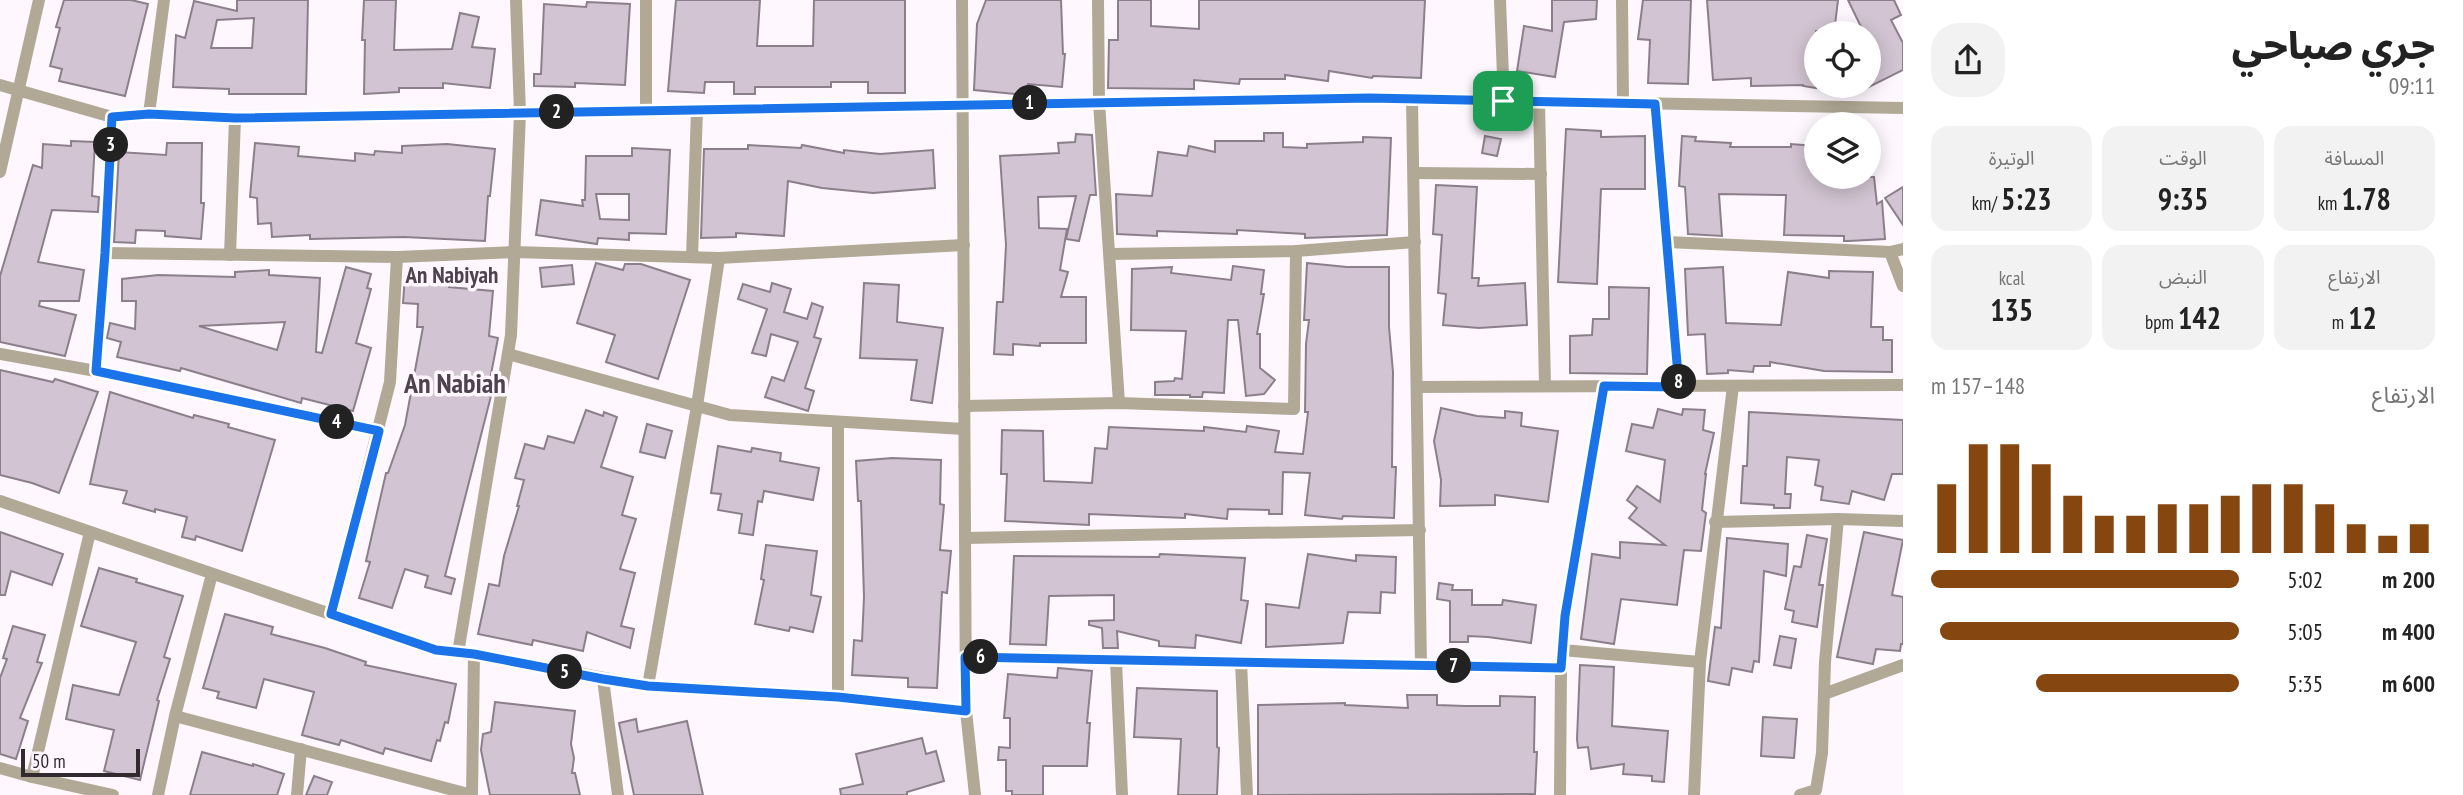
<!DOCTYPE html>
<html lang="ar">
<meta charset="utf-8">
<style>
:root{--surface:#fff;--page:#f2f2f2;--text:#222;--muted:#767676;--accent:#86460f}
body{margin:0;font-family:"PT Sans Narrow","Noto Sans Arabic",sans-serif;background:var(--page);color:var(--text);direction:rtl;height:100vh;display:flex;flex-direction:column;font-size:26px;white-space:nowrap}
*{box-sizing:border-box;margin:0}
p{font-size:23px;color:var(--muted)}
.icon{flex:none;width:38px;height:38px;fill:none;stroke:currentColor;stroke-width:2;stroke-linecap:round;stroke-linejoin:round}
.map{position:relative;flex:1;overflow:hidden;direction:ltr}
.drawer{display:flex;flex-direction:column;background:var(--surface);width:560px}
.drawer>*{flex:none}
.fabs{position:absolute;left:1804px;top:21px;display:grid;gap:14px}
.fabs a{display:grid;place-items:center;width:77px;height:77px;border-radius:50%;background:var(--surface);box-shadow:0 4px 18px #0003;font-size:35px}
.scale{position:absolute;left:21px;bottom:18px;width:119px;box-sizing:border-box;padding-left:7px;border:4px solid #312b30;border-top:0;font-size:19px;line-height:24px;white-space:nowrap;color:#312b30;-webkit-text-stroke:5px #fef8fe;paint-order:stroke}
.pin{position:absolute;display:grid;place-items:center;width:60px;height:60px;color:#fff;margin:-30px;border-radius:14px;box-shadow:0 4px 10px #0006}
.km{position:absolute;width:35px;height:35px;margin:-18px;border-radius:50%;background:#222;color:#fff;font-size:19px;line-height:35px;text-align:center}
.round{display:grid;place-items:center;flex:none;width:74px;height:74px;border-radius:28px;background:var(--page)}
.head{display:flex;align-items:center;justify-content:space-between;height:119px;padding:0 28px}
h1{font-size:38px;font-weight:800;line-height:52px}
.stats{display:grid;grid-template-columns:repeat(3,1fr);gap:10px;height:119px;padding:7px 28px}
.stats div{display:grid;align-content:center;border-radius:18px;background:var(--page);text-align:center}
.stats b{font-size:30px;font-weight:800}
.stats small{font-size:19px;font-weight:400}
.stats p{font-size:19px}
.chart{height:196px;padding:14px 28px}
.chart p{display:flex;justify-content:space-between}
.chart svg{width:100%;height:126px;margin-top:7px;stroke:var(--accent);stroke-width:6}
ul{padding:0 28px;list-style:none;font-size:23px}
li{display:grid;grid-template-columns:112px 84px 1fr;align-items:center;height:52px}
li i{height:18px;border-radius:9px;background:var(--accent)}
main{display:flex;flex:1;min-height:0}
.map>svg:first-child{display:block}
</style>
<main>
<section class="drawer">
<div class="head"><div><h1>جري صباحي</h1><p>09:11</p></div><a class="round"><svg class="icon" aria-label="share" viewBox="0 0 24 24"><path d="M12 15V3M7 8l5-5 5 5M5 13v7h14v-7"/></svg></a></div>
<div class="stats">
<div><p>المسافة</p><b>1.78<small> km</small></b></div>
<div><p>الوقت</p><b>9:35</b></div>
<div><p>الوتيرة</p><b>5:23<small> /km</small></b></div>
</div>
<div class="stats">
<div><p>الارتفاع</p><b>12<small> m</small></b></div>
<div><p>النبض</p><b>142<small> bpm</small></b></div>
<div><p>kcal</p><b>135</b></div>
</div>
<div class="chart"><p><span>الارتفاع</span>148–157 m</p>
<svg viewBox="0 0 160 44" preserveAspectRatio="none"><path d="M5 44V20M15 44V6M25 44V6M35 44V13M45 44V24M55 44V31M65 44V31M75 44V27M85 44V27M95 44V24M105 44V20M115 44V20M125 44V27M135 44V34M145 44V38M155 44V34"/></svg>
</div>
<ul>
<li><b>200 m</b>5:02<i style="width:100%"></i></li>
<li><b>400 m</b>5:05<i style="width:97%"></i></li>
<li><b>600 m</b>5:35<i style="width:66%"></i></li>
</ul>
</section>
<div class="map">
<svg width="1903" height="795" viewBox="0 0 1903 795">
<rect width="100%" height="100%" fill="#fef8fe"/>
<g fill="#d2c4d2" stroke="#8c7f8c" stroke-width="2" fill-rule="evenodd">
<polygon points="64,0 131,0 148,4 125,96 59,81 62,69 50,66 60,28 56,27"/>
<path d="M237 0H308L306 94H229V89L173 87 176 35 185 38 194 1 237 11ZM254 18 252 48H211L217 20Z"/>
<polygon points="364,0 396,0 394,50 452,49 460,13 479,17 472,47 495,49 490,88 443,83 443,88 399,88 399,92 364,94 365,40 362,40"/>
<polygon points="676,0 760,0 757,46 813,46 814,0 905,0 905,93 868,93 868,82 831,82 831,87 755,87 755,94 734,94 734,82 705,82 704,93 668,91"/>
<polygon points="986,0 1061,0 1063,54 1065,54 1062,87 1028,84 1025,95 974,90 977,24"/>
<polygon points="1118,0 1151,0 1151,26 1199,29 1199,0 1425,0 1421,78 1373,76 1372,78 1329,71 1328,81 1285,75 1285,79 1240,79 1239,84 1194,80 1194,89 1108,88 1109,40 1118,40"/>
<polygon points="1552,0 1597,0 1596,19 1564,22 1555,77 1517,71 1524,26 1552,31"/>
<polygon points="1643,0 1691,0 1688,84 1648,83 1650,40 1638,39"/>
<polygon points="1707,0 1838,0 1834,33 1816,31 1816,88 1803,86 1803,85 1751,86 1751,78 1713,80"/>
<polygon points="1848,0 1894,0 1901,15 1891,20 1903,43 1903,70 1869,87 1869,33 1864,33"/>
<polygon points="587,2 630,4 625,85 575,83 575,87 534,86 534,74 541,74 544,4 586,7"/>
<polygon points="1566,129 1601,131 1601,137 1645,136 1645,189 1601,189 1597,284 1558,282"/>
<polygon points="1264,133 1283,133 1283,147 1307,148 1307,144 1363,142 1363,137 1391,138 1387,235 1305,238 1305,234 1237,230 1237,234 1157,231 1157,236 1117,234 1116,194 1152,196 1158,152 1187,156 1189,146 1215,152 1215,141 1264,141"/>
<polygon points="1076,134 1092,135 1096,195 1090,195 1079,241 1066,239 1076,196 1038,197 1039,228 1067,229 1060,270 1068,272 1061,297 1086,297 1086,343 1040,343 1040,346 1013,344 1013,355 994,354 997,302 1003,302 1006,245 1000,156 1059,153 1058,143 1075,142"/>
<polygon points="1485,136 1501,139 1497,156 1482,153"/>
<polygon points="1682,136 1696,137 1695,141 1731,143 1730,147 1791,147 1791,144 1816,146 1816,177 1874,177 1877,204 1882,201 1885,239 1849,241 1844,241 1844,236 1784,235 1786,195 1719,194 1722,236 1688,234 1685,187 1679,186"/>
<polygon points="71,141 95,142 92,196 99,197 98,212 52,210 38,262 84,270 79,301 40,301 39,306 76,315 65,356 0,342 0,276 33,165 42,168 43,144 71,146"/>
<polygon points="167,143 202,143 201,203 204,203 201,239 165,236 165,231 136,230 135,243 114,242 119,152 166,155"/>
<polygon points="255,143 299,147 298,156 355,161 355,153 374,155 375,151 402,153 402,146 447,144 495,149 490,196 488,196 485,241 404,237 310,239 310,235 272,237 271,223 258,224 257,198 250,197"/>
<polygon points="748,145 801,148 802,145 844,153 844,150 880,154 933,150 935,188 873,193 822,188 788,181 784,236 736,233 736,237 701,238 704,149 748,149"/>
<path d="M632 148 670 150 666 234 629 233V240L598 238 597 244 536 235 541 200 583 206 582 200H585L586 156H632ZM596 194H629V220L600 219Z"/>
<polygon points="1436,185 1477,187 1472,278 1479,278 1478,286 1525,283 1527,325 1479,328 1443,325 1446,294 1438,293 1442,235 1433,234"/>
<polygon points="1903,187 1903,225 1885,198"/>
<polygon points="596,263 623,270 625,264 641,264 690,280 658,379 606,362 615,335 577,323"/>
<polygon points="1307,263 1347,267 1389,267 1389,327 1393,372 1392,467 1396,467 1394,518 1343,516 1342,519 1305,515 1310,473 1283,472 1282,514 1269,514 1269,510 1228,509 1227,519 1185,514 1185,518 1089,514 1089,525 1005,521 1007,474 1001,474 1002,430 1043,431 1044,481 1092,483 1095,448 1107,449 1109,427 1204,431 1204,427 1246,432 1247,426 1279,431 1275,452 1303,454 1308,412 1305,412 1306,344 1309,320 1304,320"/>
<polygon points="572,265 574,284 542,287 540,268"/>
<polygon points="1233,266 1264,270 1261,294 1264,294 1257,334 1260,334 1260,368 1275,380 1264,394 1246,396 1238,320 1228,320 1224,393 1203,392 1202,397 1190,397 1190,395 1155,395 1155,382 1174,381 1175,378 1182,379 1186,331 1131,330 1132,269 1172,267 1171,273 1231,280"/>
<path d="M346 267 371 274 367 288 371 289 356 343 371 348 353 411 302 398 301 403 181 368 180 371 117 357 121 342 107 338 110 323 135 329 136 301H122V279L158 275 235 277V272L269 270V275L320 278 316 352 322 353ZM285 322 277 350 199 326Z"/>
<polygon points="1723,267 1726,323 1781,325 1788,272 1829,278 1829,271 1873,272 1871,327 1883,327 1883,340 1892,340 1892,372 1824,371 1770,362 1770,366 1754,366 1753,372 1728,370 1728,373 1707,374 1705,334 1688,335 1685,269"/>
<polygon points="405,275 450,278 449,287 493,291 489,336 498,338 487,395 491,396 445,576 455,579 451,594 425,587 428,576 405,569 392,608 359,598 370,562 366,561 386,473 388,473 405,425 423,327 417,327 418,304 403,303"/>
<polygon points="772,283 791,289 784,312 807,319 812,303 823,307 814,337 821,339 805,388 814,391 808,411 765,397 772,377 784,381 798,342 771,334 766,356 752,353 767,309 738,299 743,284 770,292"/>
<polygon points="864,283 899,285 897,322 943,328 932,403 911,400 917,360 860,358"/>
<polygon points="1609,287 1649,288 1647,374 1570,373 1570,336 1592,335 1593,319 1609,319"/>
<polygon points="0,370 53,382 55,379 98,392 59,493 32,483 0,475"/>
<polygon points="110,392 193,418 194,415 229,424 228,427 275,440 242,551 196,536 195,540 182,537 187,517 155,509 155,512 123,503 127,491 90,484"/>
<polygon points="1441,408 1477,416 1505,418 1505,411 1522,413 1521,426 1558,431 1548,502 1495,495 1495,505 1440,506 1441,480 1434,441"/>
<polygon points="1658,409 1682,415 1683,409 1705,410 1703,430 1714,433 1705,474 1706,474 1702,510 1706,513 1701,551 1684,550 1677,605 1621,599 1614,644 1581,639 1592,554 1620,558 1620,542 1665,545 1629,518 1637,508 1627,500 1637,486 1660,502 1665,460 1626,451 1632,424 1653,428"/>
<polygon points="586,410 603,416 604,412 617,417 601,467 633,477 622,515 636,519 620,569 635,573 621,626 634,629 630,648 587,632 583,651 533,640 532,645 478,634 489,584 499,586 504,556 519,506 517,506 524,480 515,478 525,444 544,449 548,436 574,443"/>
<polygon points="1749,412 1903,420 1903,474 1892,474 1884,500 1852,491 1849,504 1821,500 1823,487 1815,485 1819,460 1787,457 1785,494 1791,494 1790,508 1774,508 1774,505 1741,503 1743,466 1747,466"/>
<polygon points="647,424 672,431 665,458 640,452"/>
<polygon points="718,446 751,452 752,448 781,453 780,461 819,468 813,500 764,491 762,502 758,501 753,535 739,533 742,514 718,510 721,494 711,493"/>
<polygon points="892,458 941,460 940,504 944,505 940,550 951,551 947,593 942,592 937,688 908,687 908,678 852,675 854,640 862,641 864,597 861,501 858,501 856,461"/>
<polygon points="0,532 63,554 52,585 11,571 5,595 0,595"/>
<polygon points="1864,532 1903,540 1892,595 1903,597 1903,644 1901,644 1900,651 1876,649 1873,664 1837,657"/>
<polygon points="1807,535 1827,539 1819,585 1823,585 1817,627 1792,622 1794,611 1785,609 1794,566 1801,567"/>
<polygon points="1727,538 1788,544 1786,576 1764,571 1759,662 1754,661 1752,672 1732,668 1729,685 1708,681 1715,627 1721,628"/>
<polygon points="766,545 817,551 811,595 821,597 813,632 790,627 789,631 755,624 764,580 761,579"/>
<polygon points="1160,554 1245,558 1241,600 1248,601 1241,643 1196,635 1195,648 1159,646 1159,641 1117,631 1118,648 1103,648 1102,628 1089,625 1089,621 1114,620 1114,595 1049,596 1046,645 1010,644 1014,556 1159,557"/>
<polygon points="1308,554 1356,561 1356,555 1396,557 1395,593 1381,592 1380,613 1348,612 1343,643 1266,647 1266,604 1299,608"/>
<polygon points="99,568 137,579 136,582 183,596 164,657 170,659 157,700 159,701 140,780 104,771 114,730 66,719 73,685 119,695 136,642 81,626"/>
<polygon points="1439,583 1453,585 1452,590 1472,590 1472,605 1502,605 1503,600 1536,605 1531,643 1488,637 1468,636 1468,642 1450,642 1450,601 1437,599"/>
<polygon points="225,614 273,627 271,634 325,648 366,662 365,665 456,684 448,723 445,722 440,741 437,740 431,761 385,748 383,754 341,740 339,745 302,735 314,692 264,679 256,708 217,698 219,692 203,688"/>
<polygon points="13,626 45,635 37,662 42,663 20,718 28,721 16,759 0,754 0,678 7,659 3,658"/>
<polygon points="1780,636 1796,639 1791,668 1774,665"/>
<polygon points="1580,665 1614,667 1612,726 1668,731 1664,782 1652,781 1652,776 1623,774 1624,764 1591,769 1588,747 1578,748 1577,739"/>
<polygon points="1058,668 1092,671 1087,723 1090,723 1087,766 1043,766 1043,795 1012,795 1012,791 1006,791 1006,760 998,760 999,747 1010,748 1010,718 1004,718 1008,674 1057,678"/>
<polygon points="1137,688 1217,691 1217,747 1219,748 1217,795 1178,795 1181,739 1134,737"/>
<polygon points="1407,695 1437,695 1437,705 1465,706 1500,706 1500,696 1535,697 1534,752 1537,752 1535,794 1258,795 1258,705 1345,703 1345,705 1408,708"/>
<polygon points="495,702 575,711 571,744 574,758 572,773 575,773 580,795 490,795 481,750 483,734 491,732"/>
<polygon points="1763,717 1797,719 1794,758 1761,756"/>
<polygon points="636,719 638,732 687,721 703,795 634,795 619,723"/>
<polygon points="922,738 926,754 936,751 944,781 907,792 907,795 841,795 840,789 863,784 856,754"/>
<polygon points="202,752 253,766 253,764 284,774 277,795 190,795"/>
<polygon points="314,776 332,782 327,795 306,795"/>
</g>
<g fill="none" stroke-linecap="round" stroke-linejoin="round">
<g stroke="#b1a996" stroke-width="12">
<polyline points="646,0 646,110"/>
<polyline points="962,0 966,711 975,795"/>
<polyline points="1098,0 1099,102 1119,403"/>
<polyline points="1500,0 1504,101"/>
<polyline points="1622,0 1623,103"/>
<polyline points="0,85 112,117 149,114 235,118 1370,98 1903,108"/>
<polyline points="1412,99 1421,665"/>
<polyline points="1539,101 1545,386"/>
<polyline points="1655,104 1679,387"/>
<polyline points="149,114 164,0"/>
<polyline points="0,172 39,0"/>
<polyline points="1414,173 1541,174"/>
<polyline points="1667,242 1890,252 1903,249"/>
<polyline points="1890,252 1903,286"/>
<polyline points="105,253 397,257 514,252 719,258 964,245"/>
<polyline points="1110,254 1296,251 1415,242"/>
<polyline points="230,255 235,118"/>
<polyline points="692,257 697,110"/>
<polyline points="0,354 96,371 379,431"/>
<polyline points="508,354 730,415 964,429"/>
<polyline points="96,371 105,253 112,117"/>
<polyline points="1417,387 1903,385"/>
<polyline points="964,406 1119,403 1294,409 1296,251"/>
<polyline points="0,501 436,650 474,654 648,686 838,697 966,711"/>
<polyline points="1715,522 1838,519 1903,521"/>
<polyline points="965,538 1420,530"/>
<polyline points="331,614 390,382 397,257"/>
<polyline points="1562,650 1700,662"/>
<polyline points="458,653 511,335 520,113 516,0"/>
<polyline points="965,657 1561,668"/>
<polyline points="1116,661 1122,795"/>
<polyline points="1241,662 1247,795"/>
<polyline points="603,679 618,795"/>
<polyline points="648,686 697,406 719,258"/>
<polyline points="1824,694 1903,665"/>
<polyline points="838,697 838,422"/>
<polyline points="175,716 472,795"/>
<polyline points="0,768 32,777 113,795"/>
<polyline points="32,777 90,532"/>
<polyline points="158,795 175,716 212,574"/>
<polyline points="297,795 301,749"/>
<polyline points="472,795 474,654"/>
<polyline points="1560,795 1561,668 1565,616 1604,386"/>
<polyline points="1694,795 1700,662 1733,386"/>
<polyline points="1800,795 1816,790 1822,753 1825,662 1838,519"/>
</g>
</g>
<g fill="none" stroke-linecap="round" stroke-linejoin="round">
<defs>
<polygon id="route" points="1370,98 1655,104 1679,387 1604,386 1565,616 1561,668 965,657 966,711 838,697 648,686 603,679 474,654 436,650 331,614 379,431 96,371 105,253 112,117 149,114 235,118"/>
</defs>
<use href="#route" stroke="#fff" stroke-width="14"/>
<use href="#route" stroke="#1a73e8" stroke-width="9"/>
</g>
<g text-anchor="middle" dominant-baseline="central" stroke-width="7" stroke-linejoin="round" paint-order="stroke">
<g font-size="23" font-weight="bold" fill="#4e424e" stroke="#fef8fe">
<text x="452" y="274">An Nabiyah</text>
</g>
<g font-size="28" font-weight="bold" fill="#4e424e" stroke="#fef8fe">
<text x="455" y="382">An Nabiah</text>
</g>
</g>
</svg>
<div class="fabs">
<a><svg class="icon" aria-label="locate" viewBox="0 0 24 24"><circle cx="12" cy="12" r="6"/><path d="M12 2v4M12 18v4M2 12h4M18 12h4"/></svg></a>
<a><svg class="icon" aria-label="layers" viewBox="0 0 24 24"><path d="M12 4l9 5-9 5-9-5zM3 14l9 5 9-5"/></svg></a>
</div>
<div class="scale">50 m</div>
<div class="pin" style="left:1503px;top:101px;background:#1e9e55"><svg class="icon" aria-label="arrive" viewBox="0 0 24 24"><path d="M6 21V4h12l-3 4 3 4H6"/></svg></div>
<b class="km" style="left:1030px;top:103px">1</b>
<b class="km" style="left:557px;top:112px">2</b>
<b class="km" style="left:111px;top:145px">3</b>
<b class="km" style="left:337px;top:422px">4</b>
<b class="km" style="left:565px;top:672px">5</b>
<b class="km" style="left:981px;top:657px">6</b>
<b class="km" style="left:1454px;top:666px">7</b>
<b class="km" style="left:1679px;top:382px">8</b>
</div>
</main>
